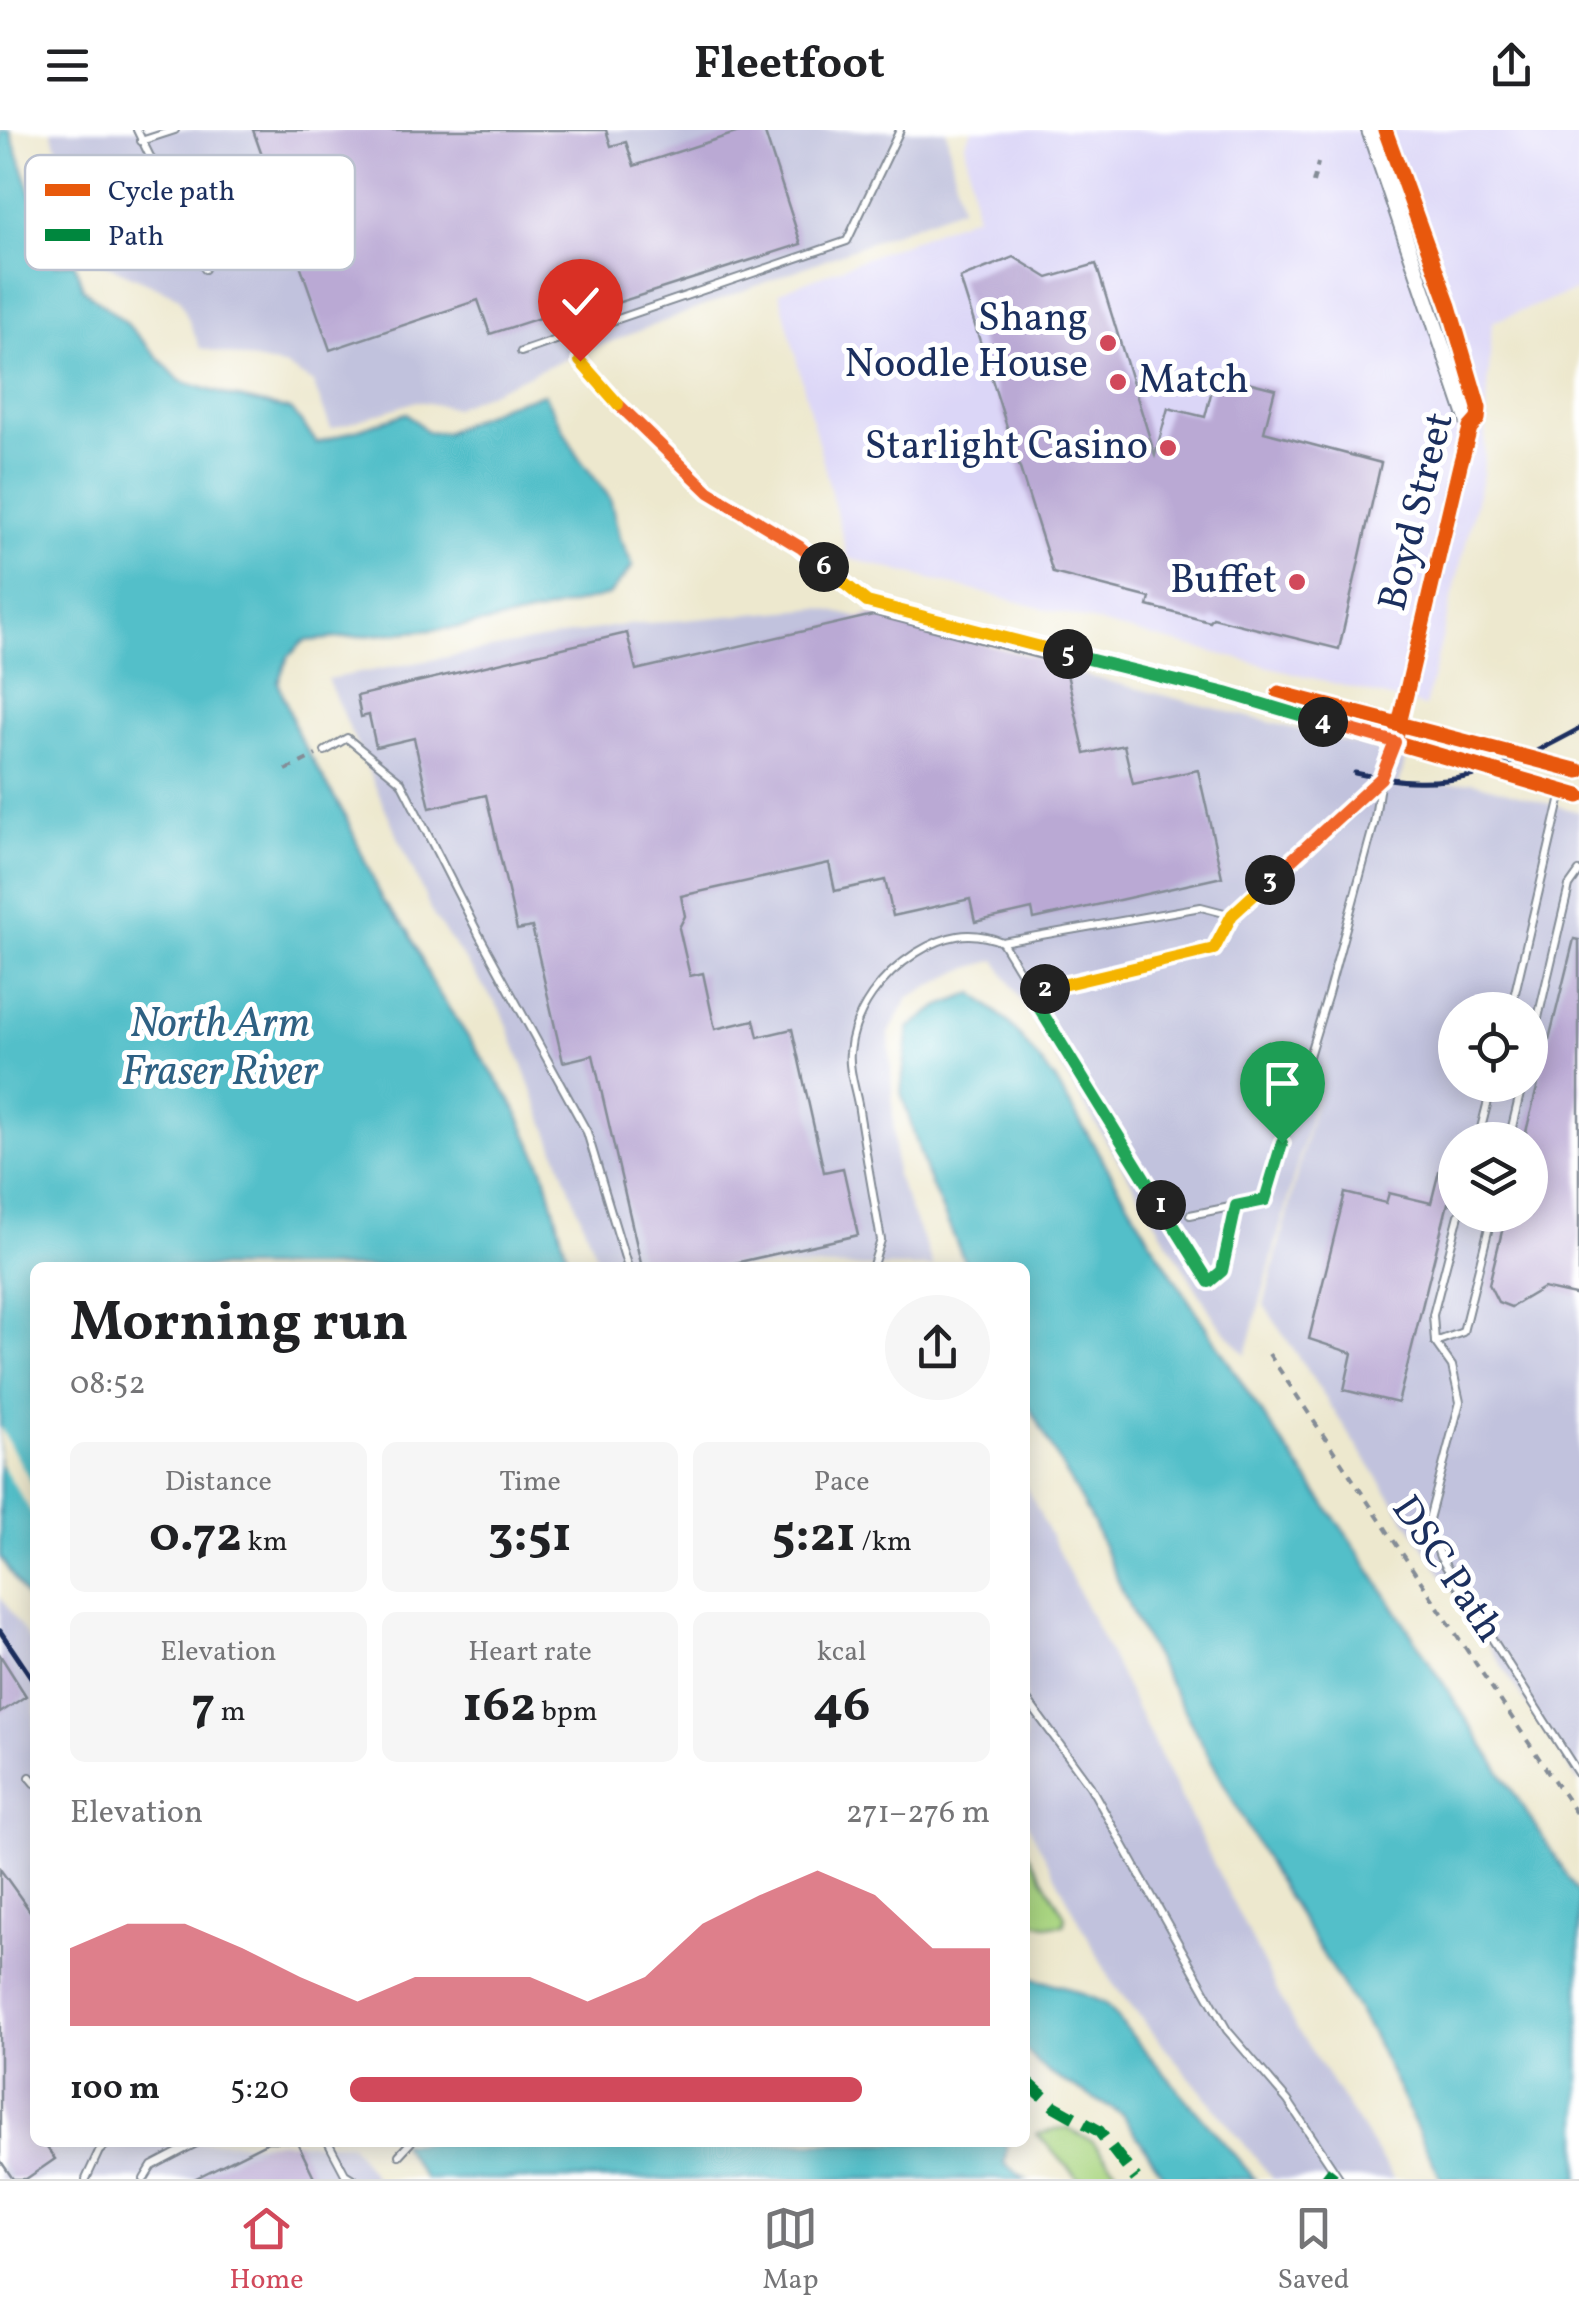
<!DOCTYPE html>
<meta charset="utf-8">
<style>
:root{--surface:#fff;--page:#f6f6f6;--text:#202124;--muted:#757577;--line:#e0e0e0;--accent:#d1495b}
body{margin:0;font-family:Vollkorn,serif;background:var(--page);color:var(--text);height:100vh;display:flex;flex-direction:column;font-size:38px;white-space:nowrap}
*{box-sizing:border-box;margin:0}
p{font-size:32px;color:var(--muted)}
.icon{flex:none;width:55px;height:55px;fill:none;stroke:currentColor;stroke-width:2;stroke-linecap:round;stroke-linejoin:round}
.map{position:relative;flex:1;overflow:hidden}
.sheet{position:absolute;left:30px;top:1132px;width:1000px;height:885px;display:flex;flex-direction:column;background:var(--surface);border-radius:15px;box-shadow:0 5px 25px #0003}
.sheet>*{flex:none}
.tools{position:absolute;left:1438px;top:862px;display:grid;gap:20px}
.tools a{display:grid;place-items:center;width:110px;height:110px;border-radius:50%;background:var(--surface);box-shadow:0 5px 25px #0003;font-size:50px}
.pin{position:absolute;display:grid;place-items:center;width:85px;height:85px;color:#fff;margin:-102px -42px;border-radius:50% 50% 50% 0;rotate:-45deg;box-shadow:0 0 10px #0007}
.pin .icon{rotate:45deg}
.km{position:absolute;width:50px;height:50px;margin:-25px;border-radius:50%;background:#222;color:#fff;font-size:28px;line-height:50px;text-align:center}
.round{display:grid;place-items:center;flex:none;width:105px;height:105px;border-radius:52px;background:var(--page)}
.head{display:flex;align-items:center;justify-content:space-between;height:170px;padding:0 40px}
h1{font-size:55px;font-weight:700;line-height:75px}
.metrics{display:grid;grid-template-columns:repeat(3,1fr);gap:15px;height:170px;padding:10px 40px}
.metrics div{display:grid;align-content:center;border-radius:15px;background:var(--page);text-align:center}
.metrics b{font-size:50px;font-weight:700}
.metrics small{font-size:28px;font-weight:400}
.metrics p{font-size:28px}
.chart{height:280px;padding:20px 40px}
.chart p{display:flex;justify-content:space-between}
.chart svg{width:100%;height:180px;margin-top:10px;fill:var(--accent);opacity:.7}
ul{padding:0 40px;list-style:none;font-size:32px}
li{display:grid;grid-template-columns:160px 120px 1fr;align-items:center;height:75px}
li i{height:25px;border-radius:12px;background:var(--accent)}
header{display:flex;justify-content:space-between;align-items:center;height:130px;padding:0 40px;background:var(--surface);font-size:45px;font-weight:700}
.tabs{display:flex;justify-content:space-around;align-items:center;height:140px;border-top:2px solid var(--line);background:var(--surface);font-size:28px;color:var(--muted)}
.tabs a{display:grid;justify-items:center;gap:5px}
.tabs .active{color:var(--accent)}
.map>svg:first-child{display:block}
</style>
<header><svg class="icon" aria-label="menu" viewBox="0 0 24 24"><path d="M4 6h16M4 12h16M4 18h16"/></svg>Fleetfoot<svg class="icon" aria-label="share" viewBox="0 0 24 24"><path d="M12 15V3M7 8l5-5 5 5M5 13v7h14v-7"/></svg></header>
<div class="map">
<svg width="1579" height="2049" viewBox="0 0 1579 2049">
<rect width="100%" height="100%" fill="#fff"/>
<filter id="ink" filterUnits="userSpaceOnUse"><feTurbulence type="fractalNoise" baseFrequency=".01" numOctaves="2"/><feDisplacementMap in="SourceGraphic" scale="20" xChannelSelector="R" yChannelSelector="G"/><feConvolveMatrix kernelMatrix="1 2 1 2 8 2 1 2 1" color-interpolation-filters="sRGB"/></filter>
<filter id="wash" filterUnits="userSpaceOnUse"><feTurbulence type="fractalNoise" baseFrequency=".0048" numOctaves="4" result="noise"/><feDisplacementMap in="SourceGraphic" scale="40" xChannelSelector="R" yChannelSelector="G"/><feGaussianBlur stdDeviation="2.25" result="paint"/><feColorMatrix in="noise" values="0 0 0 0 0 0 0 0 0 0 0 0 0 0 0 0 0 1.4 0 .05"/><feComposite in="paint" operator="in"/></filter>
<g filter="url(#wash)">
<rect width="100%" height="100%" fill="#ede8ce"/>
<polygon fill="#dbd6f7" points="972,0 1579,0 1579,159 1492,192 1483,344 1425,577 848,428 779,162 976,85 965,12"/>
<g fill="#c1c2dd" fill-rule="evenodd">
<polygon points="51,0 946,0 961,77 553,234 454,278 417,271 331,299 313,253 287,237 200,218 179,167 98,131"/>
<path d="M820 478 1406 627 1398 658 1472 652 1579 682V1653L1264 1175 1332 905 1246 1225 1216 1191 996 830 963 840 909 867 889 903 896 1045 934 1137H600L503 884 434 787 327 549 616 496ZM1455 880H1530V955H1455ZM1455 1010H1530V1085H1455Z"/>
<polygon points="1025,1354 1291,1889 1394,2049 1273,2049 1113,1854 1025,1689"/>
<polygon points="0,1466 35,1519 35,2012 350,2013 376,2049 0,2049"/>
</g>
<g fill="#aad682" stroke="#628270" stroke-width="2.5">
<path d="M1025 1718 1065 1786 1064 1795C1049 1797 1036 1795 1025 1785Z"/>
<polygon points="1066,1998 1092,2011 1124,2049 1079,2049 1037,2004"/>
</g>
<g fill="#52bfc9" stroke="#367794" stroke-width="2.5">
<polygon points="0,0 10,0 55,135 74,132 83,159 125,192 180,251 229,266 292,280 317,313 407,283 426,301 445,303 504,275 544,264 579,328 610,368 619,406 633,436 609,465 521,487 455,498 304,511 288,527 278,552 299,607 346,687 382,770 409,802 433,855 514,975 544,1041 570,1137 35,1138 35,1481 0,1427"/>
<polygon points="974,863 1009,893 1055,950 1159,1124 1258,1278 1360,1424 1579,1764 1579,2049 1441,2049 1372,1904 1272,1742 1136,1492 1093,1393 1025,1269 1025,1138 967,1137 927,1045 901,962 909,898 938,877"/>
<polygon points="1025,1847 1063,1856 1104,1873 1255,2049 1166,2049 1122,1984 1049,1943 1025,1920"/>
<polygon points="400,2013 1002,2013 1007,2016 1004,2034 1026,2049 425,2049"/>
</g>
<polygon fill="#ede8ce" points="0,1297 35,1359 35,1388 0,1332"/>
<g id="blocks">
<g fill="#baa9d4">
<polygon points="253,0 606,0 611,16 626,12 634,36 745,0 764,0 801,114 567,189 564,180 490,204 478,170 330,220"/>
<polygon points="1014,127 1048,148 1096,134 1155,325 1168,278 1205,287 1216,244 1275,259 1264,302 1381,333 1339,519 1213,488 1210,492 1148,476 1150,468 1053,443 960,148"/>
<polygon points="873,485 1065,535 1085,624 1124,615 1133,654 1198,640 1222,747 1034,789 1032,779 975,792 970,769 893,786 885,750 835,761 829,733 681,766 685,786 679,798 690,846 703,843 715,899 754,890 758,907 792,899 824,1042 843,1038 858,1105 713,1138 642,1138 593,925 563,932 532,797 517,800 486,665 430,678 414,608 376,617 369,585 361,587 357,566 627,503 636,540"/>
<polygon points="1574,809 1579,810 1579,1166 1543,1158 1511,1177 1498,1172 1489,1154 1506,1085 1530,1085 1530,1010 1524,1010"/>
<polygon points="1439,1041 1455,1045 1455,1064 1453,1074 1448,1073 1398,1273 1344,1260 1352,1223 1309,1209 1345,1063 1386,1073 1389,1063 1431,1073"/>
<polygon points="0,1525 26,1566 0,1583"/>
<polygon points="0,1739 35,1788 35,2012 43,2012 55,2029 26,2049 13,2049 0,2030"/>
<polygon points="268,2012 297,2012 315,2049 194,2049"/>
</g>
</g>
</g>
<g filter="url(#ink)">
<use href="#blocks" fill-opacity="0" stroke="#848c96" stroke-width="2.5"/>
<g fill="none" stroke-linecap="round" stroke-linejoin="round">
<defs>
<g id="service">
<polyline points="137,0 205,139"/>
<polyline points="141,11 175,0"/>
<polyline points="521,222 847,111 900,0"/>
<polyline points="325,621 347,608 401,652 479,805 587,1002 628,1138"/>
<polyline points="1002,812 1201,777 1232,785"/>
<polyline points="1030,863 1214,819 1232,785 1326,695 1381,648 1395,612"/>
<polyline points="1511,880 1562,662"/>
<polyline points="1530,922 1569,756 1579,742"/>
<polyline points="1478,1010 1492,955"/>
<polyline points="1509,1010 1522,955"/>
<polyline points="1190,1085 1265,1070 1328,864 1374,694 1381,648"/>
<polyline points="1459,1085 1433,1185 1435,1212 1452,1236 1460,1272 1428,1393 1440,1427 1579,1645"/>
<path d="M872 1138 881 1110C873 1065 865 1020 858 974 855 958 848 938 850 922 854 880 882 845 916 823 945 805 970 799 1002 812L1209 1152 1222 1141 1236 1076"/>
<polyline points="1435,1212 1463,1202 1492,1085"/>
<polyline points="1025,1567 1090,1656 1227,1900 1288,1971 1340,2049"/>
<polyline points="30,1647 35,1653"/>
<polyline points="328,2012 345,2044 353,2049"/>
<polyline points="399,2025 411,2012"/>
<polyline points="86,2049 99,2021 109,2012"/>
<polyline points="144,2049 152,2036 198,2012"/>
</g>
<g id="minor">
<polyline points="1369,0 1470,298"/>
<polyline points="1385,0 1449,176 1479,278 1478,289 1470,298 1460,335 1395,612"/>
<polyline points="800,417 867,472 1226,563 1579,666"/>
</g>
</defs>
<use href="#service" stroke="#848c96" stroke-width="10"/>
<use href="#minor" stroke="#848c96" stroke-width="18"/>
<g stroke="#848c96" stroke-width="4" stroke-dasharray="8 8" stroke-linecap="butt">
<polyline points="1313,53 1318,33"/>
<polyline points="580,231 709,362 787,409"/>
<polyline points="286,640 316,625"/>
<polyline points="1269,1224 1579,1688"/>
</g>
<use href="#service" stroke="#fff" stroke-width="6"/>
<use href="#minor" stroke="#fff" stroke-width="14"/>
<g stroke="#1b2f5e" stroke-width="5">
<path d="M1355 643C1449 664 1496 644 1579 599"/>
<polyline points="0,1501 35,1553"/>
</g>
<g stroke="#00873e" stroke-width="12" stroke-dasharray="25 12" stroke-linecap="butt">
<polyline points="1025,1950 1054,1976 1099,2001 1136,2049"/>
<polyline points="1326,2049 1333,2040"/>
</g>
<defs>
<g id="cycleway">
<polyline points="1385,0 1449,176 1479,278 1478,289 1470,298 1460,335 1396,607"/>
<polyline points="800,417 867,472 1226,563 1579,666"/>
<polyline points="1279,563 1579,641"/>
</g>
</defs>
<use href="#cycleway" stroke="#fff" stroke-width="21"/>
<use href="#cycleway" stroke="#e8590c" stroke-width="15"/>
</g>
</g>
<g fill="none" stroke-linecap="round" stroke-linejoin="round" filter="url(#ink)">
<defs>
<polyline id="split-1" points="1161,1075 1209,1152 1222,1141 1236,1076 1265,1070 1282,1013"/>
<polyline id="split-2" points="1045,859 1030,863 1161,1075"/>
<polyline id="split-3" points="1045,859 1214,819 1232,785 1270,750"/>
<polyline id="split-4" points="1270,750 1381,648 1395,612 1323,592"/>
<polyline id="split-5" points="1068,524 1226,563 1323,592"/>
<polyline id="split-6" points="824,437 867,472 1068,524"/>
<polyline id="split-7" points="618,274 709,362 800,417 824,437"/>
<polyline id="split-8" points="580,231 618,274"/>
</defs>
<use href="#split-1" stroke="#fff" stroke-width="20"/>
<use href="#split-2" stroke="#fff" stroke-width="20"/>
<use href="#split-3" stroke="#fff" stroke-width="20"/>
<use href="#split-4" stroke="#fff" stroke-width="20"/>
<use href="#split-5" stroke="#fff" stroke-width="20"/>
<use href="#split-6" stroke="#fff" stroke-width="20"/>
<use href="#split-7" stroke="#fff" stroke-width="20"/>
<use href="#split-8" stroke="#fff" stroke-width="20"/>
<use href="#split-1" stroke="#22a559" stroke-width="12"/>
<use href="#split-2" stroke="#22a559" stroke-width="12"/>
<use href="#split-3" stroke="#f5b400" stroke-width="12"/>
<use href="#split-4" stroke="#f0652b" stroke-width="12"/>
<use href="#split-5" stroke="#22a559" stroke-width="12"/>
<use href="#split-6" stroke="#f5b400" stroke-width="12"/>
<use href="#split-7" stroke="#f0652b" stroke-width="12"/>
<use href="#split-8" stroke="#f5b400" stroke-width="12"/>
</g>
<g fill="#d1495b" stroke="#fff" stroke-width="4">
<circle cx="1108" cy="213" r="10"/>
<circle cx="1118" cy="252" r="10"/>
<circle cx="1168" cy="318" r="10"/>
<circle cx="1297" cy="452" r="10"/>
</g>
<g text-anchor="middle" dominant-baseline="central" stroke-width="10" stroke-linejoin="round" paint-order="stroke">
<g font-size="40" fill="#1b2f5e" stroke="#fff" text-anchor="end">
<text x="1088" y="190">Shang<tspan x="1088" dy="46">Noodle House</tspan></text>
<text x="1138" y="252" text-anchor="start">Match</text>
<text x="1148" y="318">Starlight Casino</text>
<text x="1277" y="452">Buffet</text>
</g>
<g font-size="40" fill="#1b2f5e" stroke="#fff">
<text transform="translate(1418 382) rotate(-76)">Boyd Street</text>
<text transform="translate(1446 1440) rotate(56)">DSC Path</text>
</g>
<g font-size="42" font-style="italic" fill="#2e6183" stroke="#fff">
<text x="220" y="895">North Arm<tspan x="220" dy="48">Fraser River</tspan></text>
</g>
</g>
<rect x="25" y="25" width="330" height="115" rx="15" fill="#fff" stroke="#bbc1cf" stroke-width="2.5"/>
<rect x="45" y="54" width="45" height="12" fill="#e8590c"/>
<rect x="45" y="99" width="45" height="12" fill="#00873e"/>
<g font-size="28" fill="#1b2f5e">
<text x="108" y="70">Cycle path</text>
<text x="108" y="115">Path</text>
</g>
</svg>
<div class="tools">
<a><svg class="icon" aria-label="locate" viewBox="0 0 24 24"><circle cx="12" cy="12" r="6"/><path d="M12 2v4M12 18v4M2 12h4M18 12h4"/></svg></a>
<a><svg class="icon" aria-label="layers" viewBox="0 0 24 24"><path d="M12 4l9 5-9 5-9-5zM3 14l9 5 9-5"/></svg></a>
</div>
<div class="pin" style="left:1282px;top:1013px;background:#1e9e55"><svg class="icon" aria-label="arrive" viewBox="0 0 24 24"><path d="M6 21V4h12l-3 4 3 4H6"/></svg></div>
<div class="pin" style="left:580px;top:231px;background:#d93025"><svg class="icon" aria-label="check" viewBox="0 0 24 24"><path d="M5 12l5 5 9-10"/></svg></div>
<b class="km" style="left:1161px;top:1075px">1</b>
<b class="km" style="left:1045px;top:859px">2</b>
<b class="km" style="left:1270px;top:750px">3</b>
<b class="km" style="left:1323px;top:592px">4</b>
<b class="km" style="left:1068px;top:524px">5</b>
<b class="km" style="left:824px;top:437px">6</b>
<section class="sheet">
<div class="head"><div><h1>Morning run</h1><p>08:52</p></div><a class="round"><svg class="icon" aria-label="share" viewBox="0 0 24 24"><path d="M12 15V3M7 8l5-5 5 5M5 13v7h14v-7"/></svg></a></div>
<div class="metrics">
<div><p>Distance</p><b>0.72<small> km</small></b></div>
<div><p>Time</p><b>3:51</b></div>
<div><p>Pace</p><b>5:21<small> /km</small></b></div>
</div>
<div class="metrics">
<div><p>Elevation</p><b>7<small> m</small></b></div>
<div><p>Heart rate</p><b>162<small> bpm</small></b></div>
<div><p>kcal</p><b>46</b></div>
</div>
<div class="chart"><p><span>Elevation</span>271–276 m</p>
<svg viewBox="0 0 160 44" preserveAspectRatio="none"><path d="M0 44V25L10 19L20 19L30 25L40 32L50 38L60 32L70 32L80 32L90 38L100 32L110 19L120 12L130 6L140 12L150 25L160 25V44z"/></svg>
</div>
<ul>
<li><b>100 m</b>5:20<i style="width:80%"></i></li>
</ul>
</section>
</div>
<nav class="tabs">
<a class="active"><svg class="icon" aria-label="home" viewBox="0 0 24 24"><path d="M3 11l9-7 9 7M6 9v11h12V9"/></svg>Home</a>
<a><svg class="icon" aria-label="map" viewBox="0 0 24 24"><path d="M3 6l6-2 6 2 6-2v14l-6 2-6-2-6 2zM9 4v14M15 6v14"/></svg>Map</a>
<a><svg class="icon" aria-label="saved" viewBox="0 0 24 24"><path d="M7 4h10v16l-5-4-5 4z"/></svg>Saved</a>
</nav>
